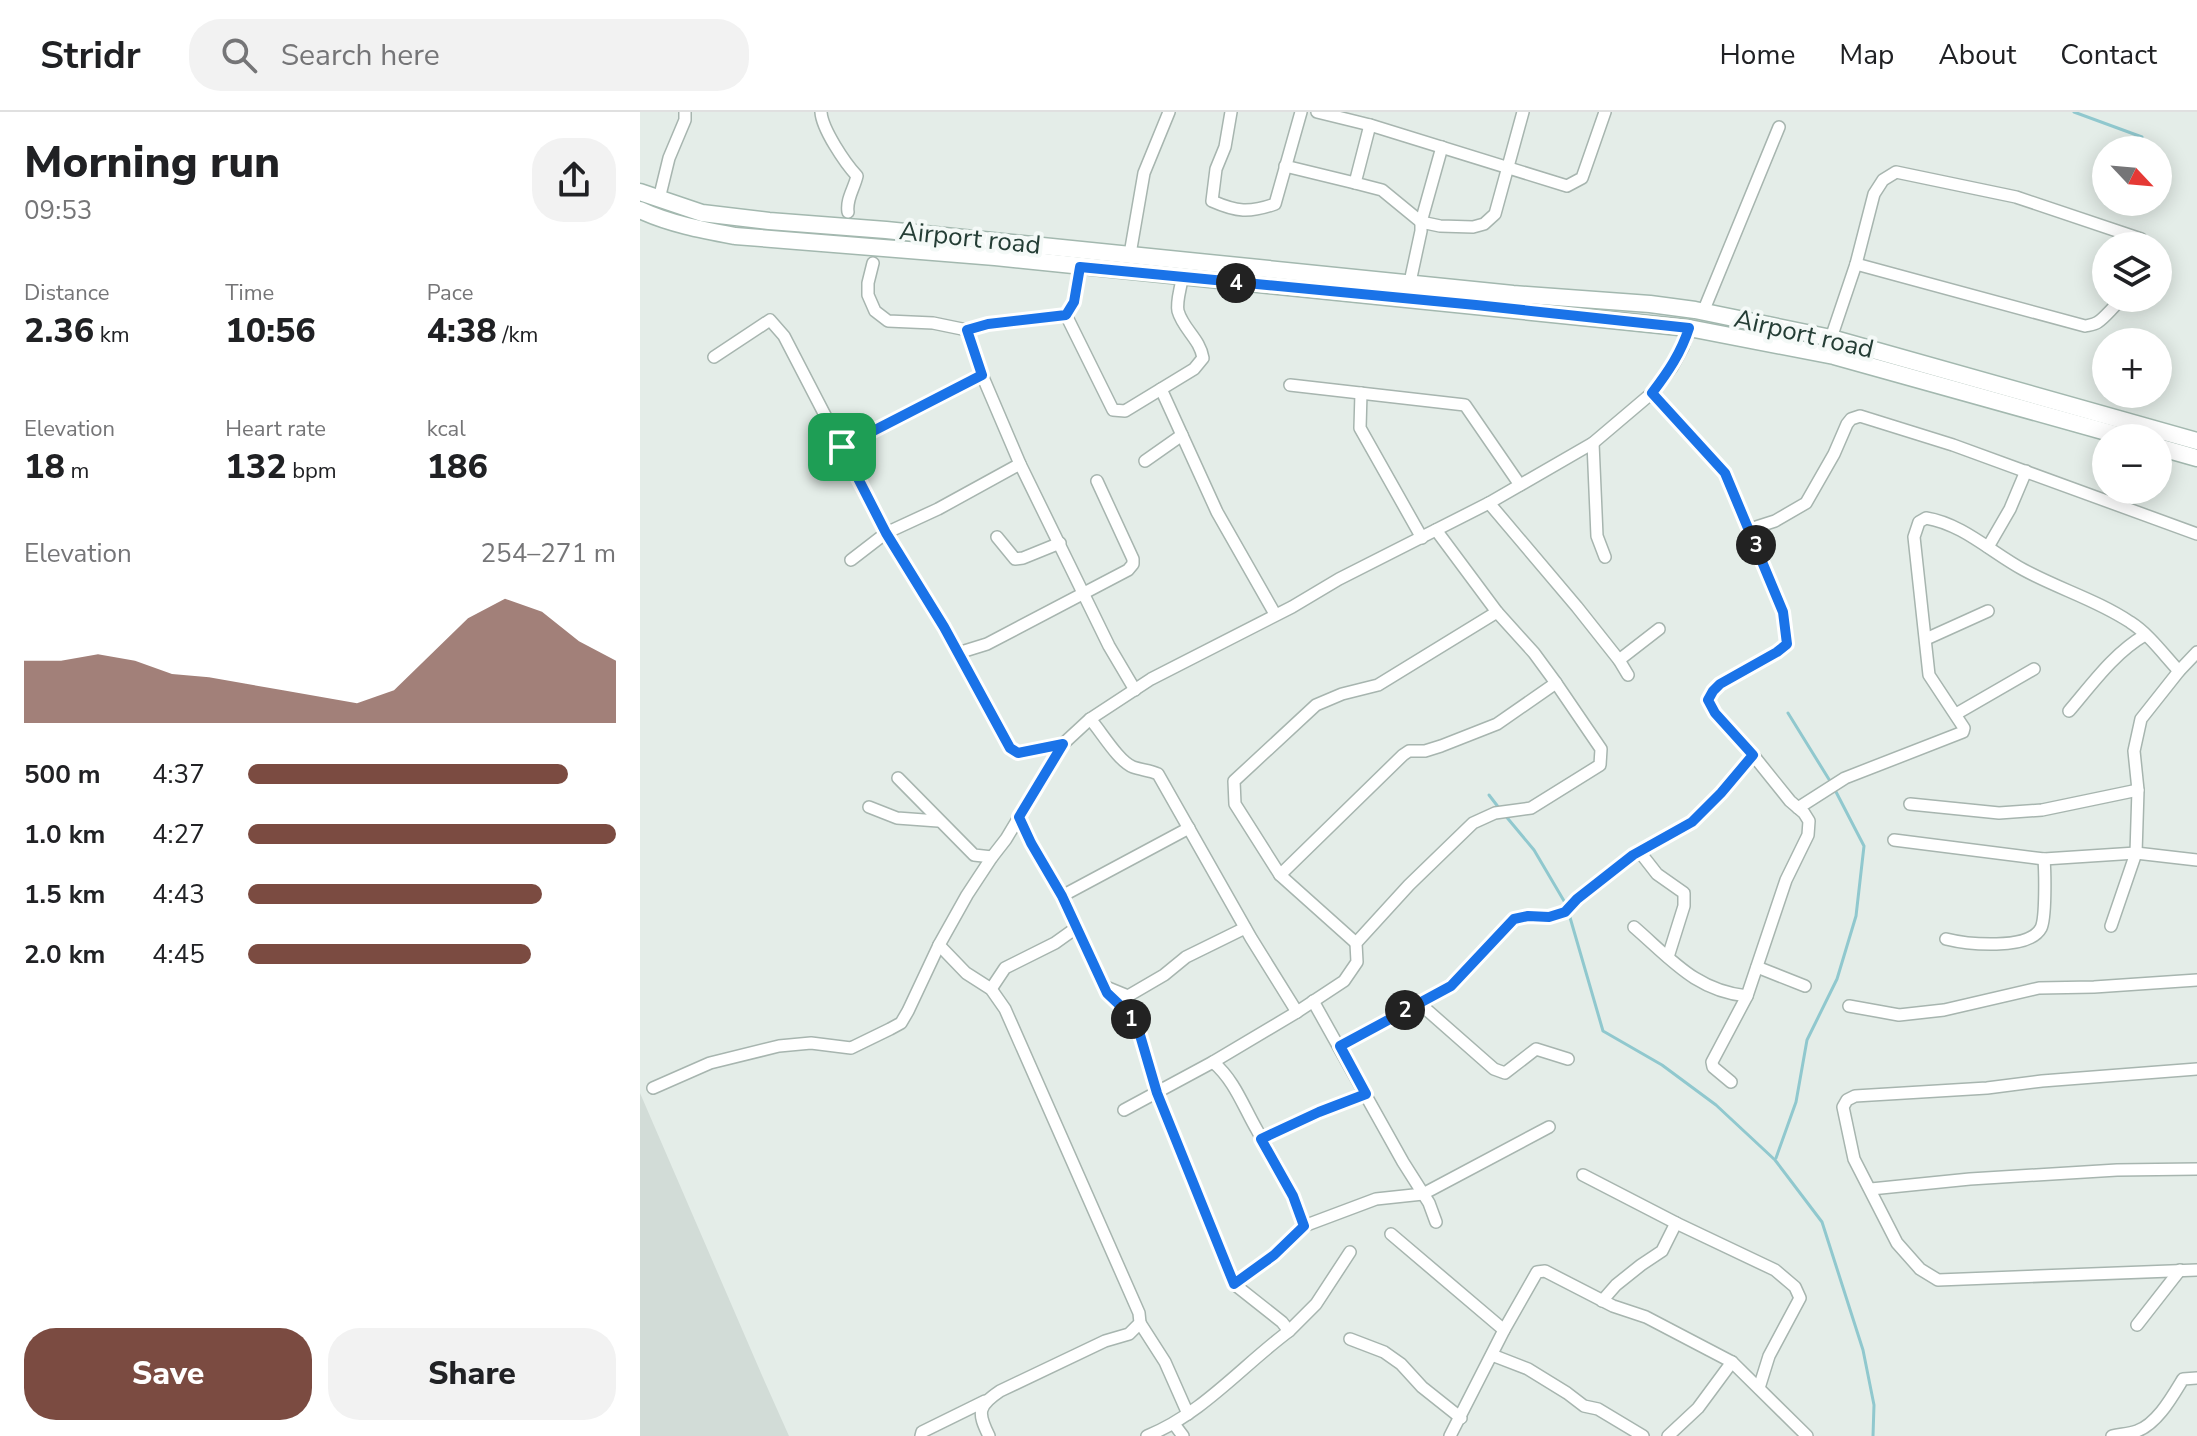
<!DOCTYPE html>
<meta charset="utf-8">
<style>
:root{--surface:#fff;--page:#f2f2f2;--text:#202124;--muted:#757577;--line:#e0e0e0;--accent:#7b4b41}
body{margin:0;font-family:"Nunito Sans",sans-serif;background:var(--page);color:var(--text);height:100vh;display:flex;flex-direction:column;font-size:30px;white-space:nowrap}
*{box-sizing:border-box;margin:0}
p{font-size:26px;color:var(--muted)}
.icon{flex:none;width:44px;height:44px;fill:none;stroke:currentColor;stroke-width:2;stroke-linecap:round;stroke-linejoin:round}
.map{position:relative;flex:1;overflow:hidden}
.details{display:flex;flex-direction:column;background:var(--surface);width:640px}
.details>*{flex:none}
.needle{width:52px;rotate:116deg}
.tools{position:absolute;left:1452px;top:24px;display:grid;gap:16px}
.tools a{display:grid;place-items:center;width:80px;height:80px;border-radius:50%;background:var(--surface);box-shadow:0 4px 20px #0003;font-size:40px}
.pin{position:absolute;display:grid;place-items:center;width:68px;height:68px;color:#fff;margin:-34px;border-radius:16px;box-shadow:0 4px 12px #0006}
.km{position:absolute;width:40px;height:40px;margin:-20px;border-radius:50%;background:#222;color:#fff;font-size:22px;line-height:40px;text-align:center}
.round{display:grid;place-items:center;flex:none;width:84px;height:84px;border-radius:32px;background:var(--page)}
.headline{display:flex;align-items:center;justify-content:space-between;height:136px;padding:0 24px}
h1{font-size:44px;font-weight:800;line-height:60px}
.metrics{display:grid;grid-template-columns:repeat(3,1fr);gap:12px;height:136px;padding:8px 24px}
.metrics div{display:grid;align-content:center}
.metrics b{font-size:34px;font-weight:800}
.metrics small{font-size:22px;font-weight:400}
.metrics p{font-size:22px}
.chart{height:224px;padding:16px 24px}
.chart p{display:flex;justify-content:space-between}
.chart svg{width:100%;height:144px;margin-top:8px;fill:var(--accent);opacity:.7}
.cta{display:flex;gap:16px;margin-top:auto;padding:16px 24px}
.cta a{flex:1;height:92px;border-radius:32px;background:var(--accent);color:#fff;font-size:32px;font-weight:800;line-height:92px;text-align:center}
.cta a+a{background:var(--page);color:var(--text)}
ul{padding:0 24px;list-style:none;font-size:26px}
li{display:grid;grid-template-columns:128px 96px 1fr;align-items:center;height:60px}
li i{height:20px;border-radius:10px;background:var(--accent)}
header{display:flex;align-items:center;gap:48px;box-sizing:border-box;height:112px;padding:0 40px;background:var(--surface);border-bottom:2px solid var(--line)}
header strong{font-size:38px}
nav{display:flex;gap:44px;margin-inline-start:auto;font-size:28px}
.search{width:560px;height:72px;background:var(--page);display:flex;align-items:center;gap:20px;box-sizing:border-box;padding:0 28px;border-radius:32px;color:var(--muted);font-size:30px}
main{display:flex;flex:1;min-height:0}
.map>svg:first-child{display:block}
</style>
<header>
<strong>Stridr</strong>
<div class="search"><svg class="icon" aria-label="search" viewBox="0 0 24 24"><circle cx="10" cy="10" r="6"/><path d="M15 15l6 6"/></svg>Search here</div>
<nav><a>Home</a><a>Map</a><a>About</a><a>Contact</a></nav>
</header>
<main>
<section class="details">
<div class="headline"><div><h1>Morning run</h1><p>09:53</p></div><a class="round"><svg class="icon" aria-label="share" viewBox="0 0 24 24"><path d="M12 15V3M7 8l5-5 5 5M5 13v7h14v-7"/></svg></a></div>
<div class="metrics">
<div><p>Distance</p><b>2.36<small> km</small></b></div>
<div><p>Time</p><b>10:56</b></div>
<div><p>Pace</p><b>4:38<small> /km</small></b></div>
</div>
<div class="metrics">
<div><p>Elevation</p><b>18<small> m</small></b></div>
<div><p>Heart rate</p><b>132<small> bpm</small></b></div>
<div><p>kcal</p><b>186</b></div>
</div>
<div class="chart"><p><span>Elevation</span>254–271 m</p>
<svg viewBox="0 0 160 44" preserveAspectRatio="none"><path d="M0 44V25L10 25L20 23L30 25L40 29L50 30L60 32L70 34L80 36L90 38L100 34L110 23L120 12L130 6L140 10L150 19L160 25V44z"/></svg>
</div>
<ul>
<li><b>500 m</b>4:37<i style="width:87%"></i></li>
<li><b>1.0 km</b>4:27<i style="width:100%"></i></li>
<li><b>1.5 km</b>4:43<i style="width:80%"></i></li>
<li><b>2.0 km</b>4:45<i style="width:77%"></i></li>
</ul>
<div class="cta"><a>Save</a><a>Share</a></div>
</section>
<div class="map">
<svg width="1557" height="1324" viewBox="0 0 1557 1324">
<rect width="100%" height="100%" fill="#e4ede8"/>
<polygon fill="#d2dcd7" points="0,981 124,1268 149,1324 0,1324"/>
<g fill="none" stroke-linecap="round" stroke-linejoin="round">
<g stroke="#90c8ce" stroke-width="3">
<polyline points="1434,0 1502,25"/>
<polyline points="1148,601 1190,669"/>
<polyline points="849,683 859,696"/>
<polyline points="864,702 894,738 927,794"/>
<polyline points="929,802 963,919 1022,953 1076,993 1135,1048 1182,1110 1223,1238 1234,1293 1233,1324"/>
<polyline points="1136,1046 1156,990 1167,928 1197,867 1216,804 1224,734 1194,676"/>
</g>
<defs>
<g id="minor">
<path d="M181 0C182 17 205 51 217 64 214 77 206 87 208 100"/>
<path d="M591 0 585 35 576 57 572 89C597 100 609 101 635 92L661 0"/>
<polyline points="677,0 730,13 927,74 942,66 965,0"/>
<polyline points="730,13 715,71 742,78 781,110 800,114 833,115 844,112 855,102 883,0"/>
<polyline points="645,54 715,71"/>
<polyline points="19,87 29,46 45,8 45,0"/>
<polyline points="490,142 504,61 529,0"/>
<polyline points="233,151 228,171 228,183 235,199 248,209 293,211 327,218 348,212 426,203 434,190 440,155"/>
<path d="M1216 152 1445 214C1449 213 1454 213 1458 210 1463 207 1478 191 1481 186"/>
<polyline points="770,170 781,119 781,110 802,35"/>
<polyline points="1063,200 1139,15"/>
<path d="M426 203 473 298 485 299 554 257 563 246C560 227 543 217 538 199 536 189 541 176 542 166"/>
<polyline points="327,218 342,263 380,352 469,534 495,578"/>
<polyline points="1191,226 1216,152 1234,82 1243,68 1256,60 1376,85 1501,127 1505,134"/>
<polyline points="74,245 130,208 144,224 246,421 304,515 370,636 378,641 423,632"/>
<polyline points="650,273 825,293 880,373"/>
<polyline points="521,277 577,400 635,502"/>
<polyline points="721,281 720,316 782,426"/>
<polyline points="1012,281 1085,361 1143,500 1147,532 1137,540 1080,572 1073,579 1068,588 1075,601 1113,643 1150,689 1164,701 1169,709 1168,723 1146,768 1107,884 1072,950 1073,955 1091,970"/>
<polyline points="953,331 957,424 965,445"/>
<polyline points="202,335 342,263"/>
<polyline points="505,349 542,323"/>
<polyline points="849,391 937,495 979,548 988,563"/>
<polyline points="1110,417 1135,409 1166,391 1194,342 1207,312 1211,307 1220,304 1313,333 1557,422"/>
<polyline points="357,425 375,447 383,446 420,431"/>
<polyline points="1348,435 1370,397 1386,359"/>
<polyline points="211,448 246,421 298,397 380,352"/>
<polyline points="1286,527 1348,499"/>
<polyline points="318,541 347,532 488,458 493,452 493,447 457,369"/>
<polyline points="979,548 1019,517"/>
<path d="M1429 599C1452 572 1474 541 1505 523"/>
<polyline points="1316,602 1394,557"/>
<path d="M450 607C461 619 478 649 493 655 501 658 510 658 518 662L611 826 657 900"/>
<polyline points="258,666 334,743 352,745"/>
<polyline points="1270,692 1359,701 1402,698 1498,678"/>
<polyline points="229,695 257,706 298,709"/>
<path d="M1158 696 1205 666 1323 620 1324 616 1289 563 1274 425 1279 410 1286 406C1323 412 1352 441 1384 458 1419 477 1457 488 1490 510 1509 522 1524 543 1539 559"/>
<path d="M379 705 391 731 422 784 467 881 486 899 500 923 517 981 594 1172 642 1210 649 1219C602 1254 562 1302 507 1324"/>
<polyline points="1254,728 1404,747 1496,741 1557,748"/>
<polyline points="999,739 1017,762 1044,781 1044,794 1028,845"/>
<polyline points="640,763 763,643 769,639 785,639 801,634 857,612 916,571"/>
<polyline points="422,784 549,716"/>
<polyline points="1471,814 1496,741 1498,678 1494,639 1501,607 1539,559 1557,540"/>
<path d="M994 815C1031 847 1056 879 1107 884"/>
<path d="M1306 827C1326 832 1389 839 1401 816 1406 806 1405 760 1404 747"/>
<polyline points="716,831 640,763 595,692 594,669 676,593 702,582 738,573 857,500"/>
<polyline points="1117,855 1165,874"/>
<polyline points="466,875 488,884 524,863 546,845 605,816"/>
<polyline points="351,877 365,856 415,831 436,816"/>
<polyline points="673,889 763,1050 789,1091 796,1110"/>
<polyline points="779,891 854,957 865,961 896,937 928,947"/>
<polyline points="1209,894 1259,903 1304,898 1399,876 1454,875 1557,868"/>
<polyline points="700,934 811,874 874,807 888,804 909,805 925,800 937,787 993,743 1052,710 1081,681 1113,643"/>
<path d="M573 950C595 969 603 994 617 1018 634 1049 653 1080 664 1114L634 1143 594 1172"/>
<polyline points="1557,957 1402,969 1347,976 1215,984 1207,988 1203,995 1214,1047 1257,1131 1280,1157 1298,1168 1557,1158"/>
<polyline points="13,976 70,951 139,934 171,931 211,936 250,917 261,911 268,899 299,833"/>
<polyline points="484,998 573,950 657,900 704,869 717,850 716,831 769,773 833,711 855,701 891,696 960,653 961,637 916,571 894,541 857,500 796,418"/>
<polyline points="621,1027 679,1000 726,982"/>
<polyline points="943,1063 1036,1111 1135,1158 1155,1175 1160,1186 1129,1244 1119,1276"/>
<polyline points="1231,1077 1330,1067 1477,1058 1557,1057"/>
<polyline points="664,1114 736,1087 783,1082 909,1015"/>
<polyline points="751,1122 864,1218"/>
<polyline points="962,1189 976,1173 1001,1153 1022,1139 1036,1111"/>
<polyline points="500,1211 525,1250 548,1302"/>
<polyline points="1497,1213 1540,1158"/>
<polyline points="649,1219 676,1192 710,1140"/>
<polyline points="710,1227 744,1240 761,1252 782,1275 821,1306"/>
<polyline points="852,1243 888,1257 927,1281 944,1294 958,1297 1003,1324"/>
<polyline points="534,1312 543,1324"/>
<polyline points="281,1324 282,1320 345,1289"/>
<path d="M349 1324C337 1300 338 1294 360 1279L465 1229 489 1222 500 1211 499 1201 365 897 351 877 326 861 299 833 327 783 352 745 366 727 423 632 450 607 511 567 652 495 699 467 849 391 953 331 1012 281 1032 255 1043 235 1049 216"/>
<polyline points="810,1324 864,1218 897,1160 905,1159 973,1194 1006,1205 1092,1250 1167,1324"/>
<polyline points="1028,1324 1058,1296 1092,1250"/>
<path d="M1472 1324C1480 1322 1489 1322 1497 1319 1517 1312 1532 1285 1543 1267L1557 1266"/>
</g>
<g id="secondary">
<polyline points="0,80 62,101 129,109 246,118 873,182 1010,192 1055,198 1191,226 1557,329"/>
<path d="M0 98C30 112 63 118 95 124L355 145 1049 216 1194 244 1488 326"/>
<polyline points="1518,335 1557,346"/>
</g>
</defs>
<use href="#minor" stroke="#a7b5af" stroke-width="14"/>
<use href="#secondary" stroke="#a3b8af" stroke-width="19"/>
<use href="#minor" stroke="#fff" stroke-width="11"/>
<use href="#secondary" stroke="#fff" stroke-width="16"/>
</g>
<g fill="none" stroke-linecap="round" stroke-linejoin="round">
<defs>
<path id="route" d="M440 155 836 193 1049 216C1041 241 1028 260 1012 281L1085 361 1143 500 1147 532 1137 540 1080 572 1073 579 1068 588 1075 601 1113 643 1081 681 1052 710 993 743 937 787 925 800 909 805 888 804 874 807 811 874 700 934 726 982 679 1000 621 1027 653 1084 664 1114 634 1143 594 1172 517 981 500 923 486 899 467 881 422 784 391 731 379 705 423 632 378 641 370 636 304 515 246 421 202 335 342 263 327 218 348 212 426 203 434 190Z"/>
</defs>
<use href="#route" stroke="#fff" stroke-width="16"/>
<use href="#route" stroke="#1a73e8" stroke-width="10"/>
</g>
<g text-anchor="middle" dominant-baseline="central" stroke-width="8" stroke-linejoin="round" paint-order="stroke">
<g font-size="26" fill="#243d35" stroke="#f4f9f7">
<text transform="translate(330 126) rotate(6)">Airport road</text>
<text transform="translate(1164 222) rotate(13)">Airport road</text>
</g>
</g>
</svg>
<div class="tools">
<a><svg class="needle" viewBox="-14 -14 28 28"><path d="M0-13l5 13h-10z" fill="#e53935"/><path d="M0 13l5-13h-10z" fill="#757577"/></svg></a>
<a><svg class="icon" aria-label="layers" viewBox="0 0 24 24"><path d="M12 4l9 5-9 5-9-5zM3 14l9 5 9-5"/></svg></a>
<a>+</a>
<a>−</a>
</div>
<div class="pin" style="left:202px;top:335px;background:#1e9e55"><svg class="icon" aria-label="arrive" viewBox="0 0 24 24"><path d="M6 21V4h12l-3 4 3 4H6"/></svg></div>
<b class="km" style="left:491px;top:907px">1</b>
<b class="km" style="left:765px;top:898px">2</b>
<b class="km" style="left:1116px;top:433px">3</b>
<b class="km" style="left:596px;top:171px">4</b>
</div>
</main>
